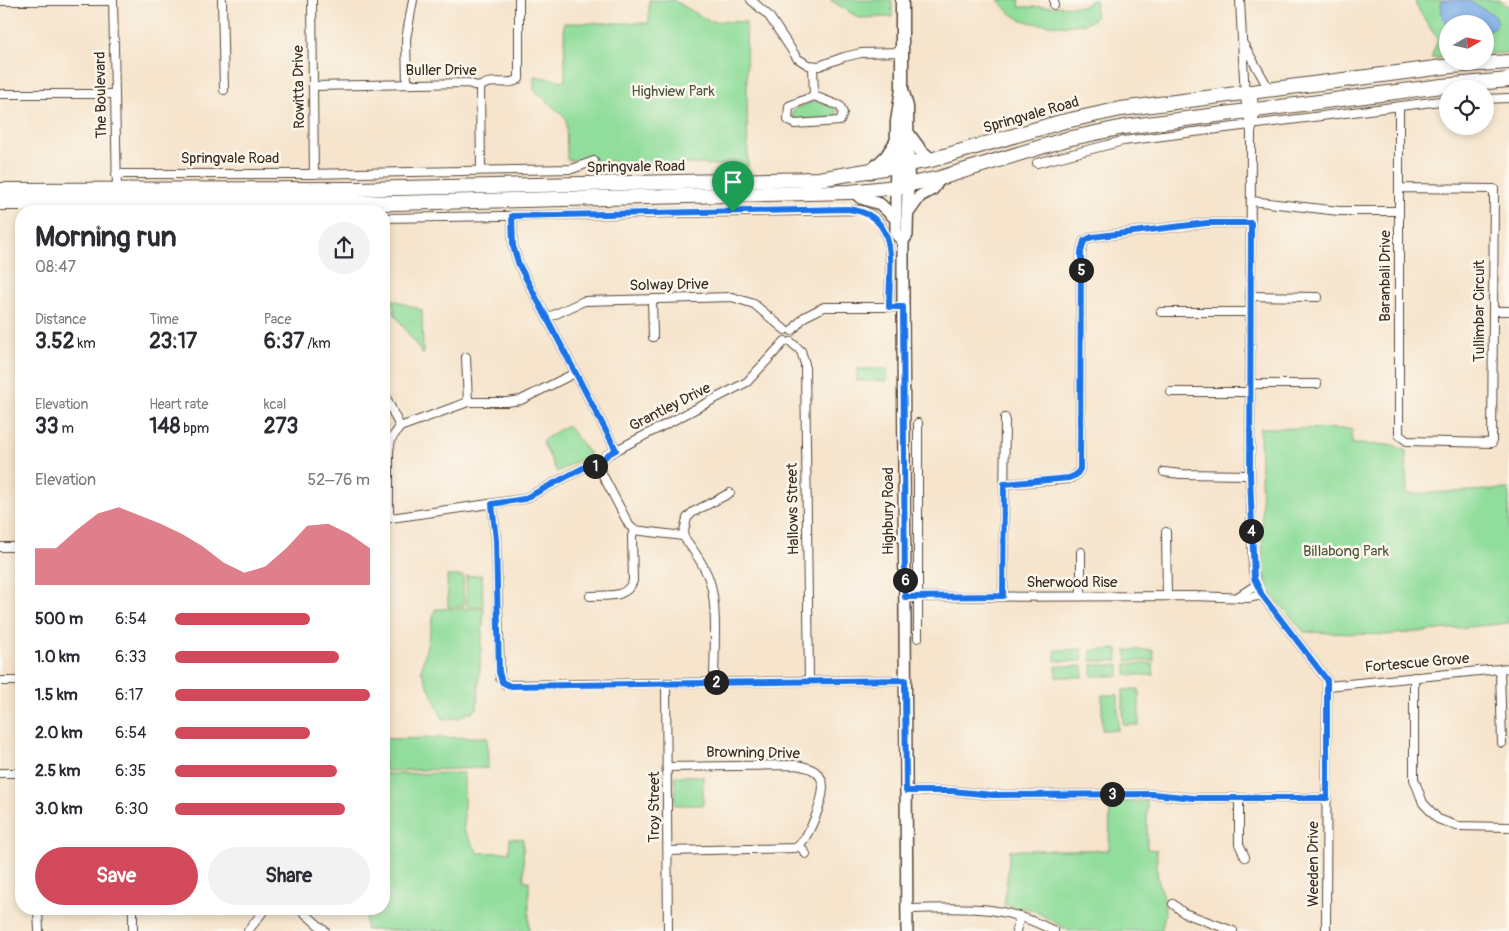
<!DOCTYPE html>
<meta charset="utf-8">
<style>
:root{--surface:#fff;--page:#f2f2f3;--text:#2b2b33;--muted:#7c7c81;--accent:#d1495b}
body{margin:0;font-family:Pangolin,sans-serif;background:var(--page);color:var(--text);height:100vh;display:flex;flex-direction:column;font-size:19px;white-space:nowrap}
*{box-sizing:border-box;margin:0}
p{font-size:16px;color:var(--muted)}
.icon{flex:none;width:28px;height:28px;fill:none;stroke:currentColor;stroke-width:2;stroke-linecap:round;stroke-linejoin:round}
.map{position:relative;flex:1;overflow:hidden}
.drawer{position:absolute;left:15px;top:205px;width:375px;height:710px;display:flex;flex-direction:column;background:var(--surface);border-radius:20px;box-shadow:0 2px 8px #0003}
.drawer>*{flex:none}
.needle{width:32px;rotate:81deg}
.controls{position:absolute;left:1439px;top:15px;display:grid;gap:10px}
.controls a{display:grid;place-items:center;width:55px;height:55px;border-radius:50%;background:var(--surface);box-shadow:0 2px 8px #0003;font-size:25px}
.pin{position:absolute;display:grid;place-items:center;width:42px;height:42px;color:#fff;margin:-51px -21px;border-radius:50% 50% 50% 0;rotate:-45deg;box-shadow:0 0 5px #0007}
.pin .icon{rotate:45deg}
.km{position:absolute;width:25px;height:25px;margin:-12px;border-radius:50%;background:#222;color:#fff;font-size:14px;line-height:25px;text-align:center}
.round{display:grid;place-items:center;flex:none;width:52px;height:52px;border-radius:26px;background:var(--page)}
.overview{display:flex;align-items:center;justify-content:space-between;height:85px;padding:0 20px}
h1{font-size:28px;font-weight:700;line-height:38px}
.stats{display:grid;grid-template-columns:repeat(3,1fr);gap:8px;height:85px;padding:5px 20px}
.stats div{display:grid;align-content:center}
.stats b{font-size:21px;font-weight:700}
.stats small{font-size:14px;font-weight:400}
.stats p{font-size:14px}
.chart{height:140px;padding:10px 20px}
.chart p{display:flex;justify-content:space-between}
.chart svg{width:100%;height:90px;margin-top:5px;fill:var(--accent);opacity:.7}
.primary-button{display:flex;gap:10px;margin-top:auto;padding:10px 20px}
.primary-button a{flex:1;height:58px;border-radius:30px;background:var(--accent);color:#fff;font-size:20px;font-weight:700;line-height:58px;text-align:center}
.primary-button a+a{background:var(--page);color:var(--text)}
ul{padding:0 20px;list-style:none;font-size:16px}
li{display:grid;grid-template-columns:80px 60px 1fr;align-items:center;height:38px}
li i{height:12px;border-radius:6px;background:var(--accent)}
.map>svg:first-child{display:block}
</style>
<div class="map">
<svg width="1509" height="931" viewBox="0 0 1509 931">
<rect width="100%" height="100%" fill="#fbf7ec"/>
<filter id="ink" filterUnits="userSpaceOnUse"><feTurbulence type="fractalNoise" baseFrequency=".02" numOctaves="2"/><feDisplacementMap in="SourceGraphic" scale="10" xChannelSelector="R" yChannelSelector="G"/><feConvolveMatrix kernelMatrix="1 2 1 2 8 2 1 2 1" color-interpolation-filters="sRGB"/></filter>
<filter id="wash" filterUnits="userSpaceOnUse"><feTurbulence type="fractalNoise" baseFrequency=".0096" numOctaves="4" result="noise"/><feDisplacementMap in="SourceGraphic" scale="20" xChannelSelector="R" yChannelSelector="G"/><feGaussianBlur stdDeviation="1.12" result="paint"/><feColorMatrix in="noise" values="0 0 0 0 0 0 0 0 0 0 0 0 0 0 0 0 0 1.4 0 .05"/><feComposite in="paint" operator="in"/></filter>
<g filter="url(#wash)">
<rect width="100%" height="100%" fill="#f6e4cc"/>
<g fill="#91dd9b" stroke="#66845c">
<polygon points="649,0 673,0 709,21 746,22 748,166 567,160 566,118 534,90 534,76 565,81 564,23 649,23"/>
<polygon points="830,0 892,0 892,17 859,18"/>
<path d="M998 0H1020L1019 7 1084 6 1092 0H1096L1095 18C1085 29 1037 26 1022 20 1012 16 1005 8 998 0Z"/>
<polygon points="1416,0 1499,0 1509,7 1509,53 1485,54 1485,24 1448,24 1447,58 1431,58 1438,40 1416,6"/>
<polygon points="816,101 835,107 837,113 834,119 796,120 792,115 794,109"/>
<polygon points="391,299 422,310 423,355 394,313 394,305"/>
<rect x="857" y="369" width="30" height="12"/>
<polygon points="567,425 590,454 557,472 542,441"/>
<polygon points="1260,428 1352,429 1352,444 1393,445 1406,451 1407,494 1509,489 1509,623 1387,635 1304,632 1269,591 1263,569"/>
<polygon points="482,575 483,606 467,606 466,576"/>
<polygon points="447,576 463,576 464,606 448,607"/>
<polygon points="484,608 477,709 458,718 443,719 421,671 435,609"/>
<polygon points="1082,649 1082,661 1055,661 1055,650"/>
<polygon points="1118,649 1118,661 1091,661 1091,650"/>
<polygon points="1126,650 1153,650 1154,661 1127,661"/>
<polygon points="1126,664 1153,664 1154,675 1126,675"/>
<rect x="1092" y="665" width="27" height="11"/>
<rect x="1056" y="666" width="27" height="11"/>
<polygon points="1139,689 1139,725 1123,725 1123,690"/>
<rect x="1102" y="695" width="16" height="35"/>
<polygon points="487,737 488,768 384,771 384,739"/>
<polygon points="464,773 464,830 478,853 509,852 510,838 523,839 524,881 529,881 529,931 366,930 366,909 384,909 384,774"/>
<rect x="675" y="776" width="28" height="29"/>
<path d="M1147 801V849L1157 850C1157 859 1156 869 1158 878 1163 902 1169 906 1161 931H1069L1033 910 1004 905 1010 850H1109L1110 803Z"/>
</g>
<path fill="#7eaee8" stroke="#5c6c83" d="M1441 0H1469C1477 8 1489 10 1497 18V24L1494 29 1486 30 1485 24H1447L1442 16Z"/>
</g>
<g filter="url(#ink)">
<g fill="none" stroke-linecap="round" stroke-linejoin="round">
<defs>
<g id="street">
<polyline points="113,0 117,189"/>
<polyline points="222,0 224,90"/>
<polyline points="312,0 314,174"/>
<polyline points="751,0 769,16 797,58 808,65 819,66 844,57 861,53 902,52"/>
<polyline points="1054,0 1054,5"/>
<polyline points="1240,0 1245,98 1251,132 1250,475 1253,571 1256,585 1262,595 1327,680 1326,931"/>
<polyline points="0,1 113,1"/>
<polyline points="1244,45 1269,89"/>
<polyline points="813,66 814,96"/>
<polyline points="407,84 406,39 413,0"/>
<polyline points="313,86 468,83 480,87"/>
<path d="M480 87C491 77 508 87 519 79V0"/>
<polyline points="480,87 481,170"/>
<polyline points="0,94 114,94"/>
<polygon points="814,96 840,106 843,113 840,121 794,124 788,120 789,106"/>
<polyline points="1485,99 1509,98"/>
<polyline points="1399,107 1399,435 1407,441 1492,443 1494,189 1399,188"/>
<polyline points="1252,129 1255,115 1252,91"/>
<polyline points="1037,163 1123,141 1448,100"/>
<polyline points="116,174 305,174 572,169 594,161"/>
<polyline points="1251,201 1339,211 1399,211"/>
<polyline points="512,216 513,246 519,265 616,450"/>
<path d="M384 218 859 210C900 220 889 275 889 307"/>
<polyline points="1250,296 1318,297"/>
<polyline points="652,299 653,337"/>
<polyline points="1493,311 1509,311"/>
<polyline points="1161,312 1250,312"/>
<polyline points="547,318 584,301 732,297 754,304 785,330"/>
<polyline points="792,331 804,317 824,307 903,307"/>
<polyline points="791,342 801,351 805,364 809,681"/>
<polyline points="466,357 468,402"/>
<polyline points="1251,384 1317,384"/>
<polyline points="1171,392 1250,392"/>
<polyline points="384,393 400,427"/>
<polyline points="918,423 918,638"/>
<path d="M598 466 629 525 634 530 683 536C693 549 705 566 710 582 718 608 714 654 714 682"/>
<polyline points="1164,472 1181,474 1250,475"/>
<polyline points="1004,484 1069,479 1076,475 1080,469 1081,253 1084,241 1092,237 1207,223 1251,223"/>
<polyline points="492,504 496,539 500,678 506,685 905,680"/>
<polyline points="389,518 389,451 391,439 400,427 468,402 507,402 521,400 575,373"/>
<polyline points="384,519 524,499 587,466 598,466 607,455 747,382 785,341"/>
<polyline points="1166,532 1167,596"/>
<polyline points="683,536 687,518 693,512 730,493"/>
<polyline points="0,547 21,547"/>
<path d="M590 596C607 595 626 599 633 581L632 536 634 530"/>
<polyline points="1003,596 1005,418"/>
<polyline points="1081,596 1081,552"/>
<polyline points="1239,596 1256,585"/>
<polyline points="905,597 1193,596 1248,598 1262,595"/>
<polyline points="1500,669 1502,743"/>
<polyline points="1414,677 1414,779 1423,803 1438,819 1457,826 1509,827"/>
<polyline points="0,681 21,681"/>
<polyline points="666,683 668,931"/>
<polyline points="1328,686 1509,668"/>
<path d="M667 767 796 765C807 767 818 769 822 781 827 794 808 842 795 848L668 851"/>
<polyline points="0,773 21,773"/>
<polyline points="906,791 952,791 993,795 1153,794 1193,798 1327,798"/>
<polyline points="1239,798 1239,844 1245,857"/>
<polyline points="800,846 806,854"/>
<polyline points="1173,904 1184,913 1233,931"/>
<polyline points="38,909 39,931"/>
<polyline points="133,909 133,931"/>
<polyline points="300,909 325,931"/>
<path d="M907 909C965 908 1001 903 1054 931"/>
<polyline points="248,931 265,909"/>
<polyline points="1016,931 1020,916"/>
</g>
<g id="secondary">
<polyline points="896,187 896,234 903,241"/>
<polyline points="854,192 861,198 880,204 896,219"/>
<polyline points="908,213 920,196 933,189 940,178"/>
<polyline points="907,931 903,307 903,241 907,235 908,185"/>
</g>
<g id="primary">
<polyline points="902,89 907,107 908,185"/>
<polyline points="907,132 920,150 931,160"/>
<polyline points="870,172 886,157 896,142"/>
<polyline points="896,187 897,122 902,89 902,0"/>
</g>
<g id="highway">
<polyline points="0,190 357,189 819,179 931,160 1061,122 1121,109 1451,66 1509,62"/>
<polyline points="0,203 393,203 850,192 896,187 940,178 1067,139 1124,127 1442,86 1509,80"/>
</g>
</defs>
<use href="#street" stroke="#574638" stroke-width="10"/>
<use href="#secondary" stroke="#574638" stroke-width="14"/>
<use href="#primary" stroke="#574638" stroke-width="15"/>
<use href="#highway" stroke="#574638" stroke-width="16"/>
<use href="#street" stroke="#fff" stroke-width="8"/>
<use href="#secondary" stroke="#fff" stroke-width="11"/>
<use href="#primary" stroke="#fff" stroke-width="12"/>
<use href="#highway" stroke="#fff" stroke-width="14"/>
</g>
</g>
<g fill="none" stroke-linecap="round" stroke-linejoin="round" filter="url(#ink)">
<defs>
<path id="route" d="M847 209C902 214 889 267 889 307H903L905 597 1003 596 1004 484 1069 478 1076 475 1080 469 1081 252 1084 241 1092 237 1207 223H1251L1250 475 1254 578 1262 595 1327 680V798H1194L1153 794 993 795 952 791H906L905 680 510 686 502 682 499 672 496 540 492 504 524 499 587 466H598L607 455 616 450 519 265 513 246 512 216Z"/>
</defs>
<use href="#route" stroke="#fff" stroke-width="10"/>
<use href="#route" stroke="#1a73e8" stroke-width="6"/>
</g>
<g text-anchor="middle" dominant-baseline="central" stroke-width="5" stroke-linejoin="round" paint-order="stroke">
<g font-size="15" fill="#3b2a1e" stroke="#fbf7ec">
<text x="441" y="70">Buller Drive</text>
<text transform="translate(299 87) rotate(-91)">Rowitta Drive</text>
<text transform="translate(101 95) rotate(-91)">The Boulevard</text>
<text transform="translate(1031 115) rotate(-16)">Springvale Road</text>
<text x="230" y="158">Springvale Road</text>
<text transform="translate(636 167) rotate(-1)">Springvale Road</text>
<text transform="translate(1385 276) rotate(-90)">Baranbali Drive</text>
<text transform="translate(669 285) rotate(-1)">Solway Drive</text>
<text transform="translate(1479 311) rotate(-90)">Tullimbar Circuit</text>
<text transform="translate(670 407) rotate(-27)">Grantley Drive</text>
<text transform="translate(793 509) rotate(-91)">Hallows Street</text>
<text transform="translate(888 511) rotate(-90)">Highbury Road</text>
<text x="1072" y="582">Sherwood Rise</text>
<text transform="translate(1417 663) rotate(-5)">Fortescue Grove</text>
<text transform="translate(753 753) rotate(1)">Browning Drive</text>
<text transform="translate(654 807) rotate(-90)">Troy Street</text>
<text transform="translate(1313 864) rotate(-90)">Weeden Drive</text>
</g>
<g font-size="15" fill="#50573d" stroke="#fbf7ec">
<text x="673" y="91">Highview Park</text>
<text x="1346" y="551">Billabong Park</text>
</g>
</g>
</svg>
<div class="controls">
<a><svg class="needle" viewBox="-14 -14 28 28"><path d="M0-13l5 13h-10z" fill="#e53935"/><path d="M0 13l5-13h-10z" fill="#7c7c81"/></svg></a>
<a><svg class="icon" aria-label="locate" viewBox="0 0 24 24"><circle cx="12" cy="12" r="6"/><path d="M12 2v4M12 18v4M2 12h4M18 12h4"/></svg></a>
</div>
<div class="pin" style="left:733px;top:212px;background:#1e9e55"><svg class="icon" aria-label="arrive" viewBox="0 0 24 24"><path d="M6 21V4h12l-3 4 3 4H6"/></svg></div>
<b class="km" style="left:595px;top:466px">1</b>
<b class="km" style="left:716px;top:682px">2</b>
<b class="km" style="left:1112px;top:794px">3</b>
<b class="km" style="left:1251px;top:531px">4</b>
<b class="km" style="left:1081px;top:270px">5</b>
<b class="km" style="left:905px;top:580px">6</b>
<section class="drawer">
<div class="overview"><div><h1>Morning run</h1><p>08:47</p></div><a class="round"><svg class="icon" aria-label="share" viewBox="0 0 24 24"><path d="M12 15V3M7 8l5-5 5 5M5 13v7h14v-7"/></svg></a></div>
<div class="stats">
<div><p>Distance</p><b>3.52<small> km</small></b></div>
<div><p>Time</p><b>23:17</b></div>
<div><p>Pace</p><b>6:37<small> /km</small></b></div>
</div>
<div class="stats">
<div><p>Elevation</p><b>33<small> m</small></b></div>
<div><p>Heart rate</p><b>148<small> bpm</small></b></div>
<div><p>kcal</p><b>273</b></div>
</div>
<div class="chart"><p><span>Elevation</span>52–76 m</p>
<svg viewBox="0 0 160 44" preserveAspectRatio="none"><path d="M0 44V26L10 26L20 17L30 9L40 6L50 10L60 14L70 19L80 25L90 33L100 38L110 35L120 26L130 15L140 14L150 19L160 26V44z"/></svg>
</div>
<ul>
<li><b>500 m</b>6:54<i style="width:69%"></i></li>
<li><b>1.0 km</b>6:33<i style="width:84%"></i></li>
<li><b>1.5 km</b>6:17<i style="width:100%"></i></li>
<li><b>2.0 km</b>6:54<i style="width:69%"></i></li>
<li><b>2.5 km</b>6:35<i style="width:83%"></i></li>
<li><b>3.0 km</b>6:30<i style="width:87%"></i></li>
</ul>
<div class="primary-button"><a>Save</a><a>Share</a></div>
</section>
</div>
